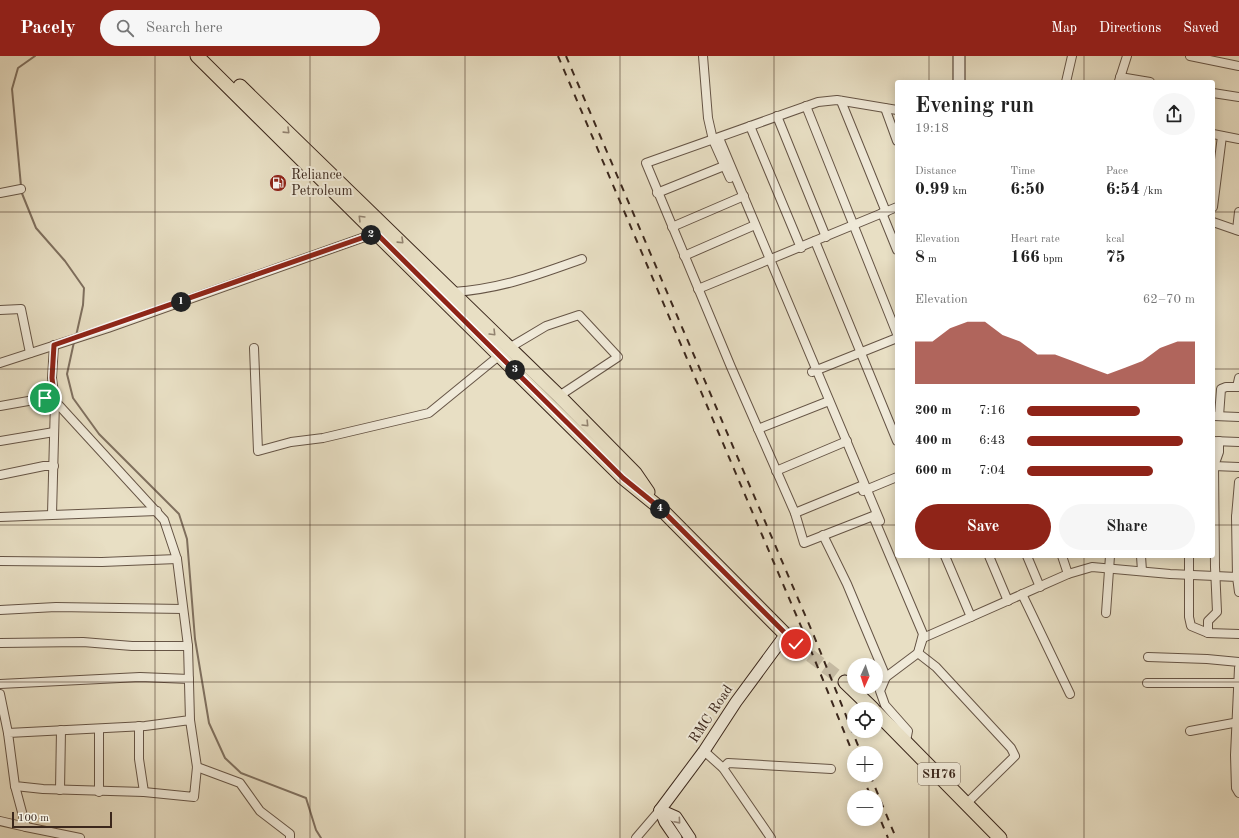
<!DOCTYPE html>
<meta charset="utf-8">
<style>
:root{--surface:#fff;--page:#f6f6f6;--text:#222;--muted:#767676;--accent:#8f2418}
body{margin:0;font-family:"Old Standard TT",serif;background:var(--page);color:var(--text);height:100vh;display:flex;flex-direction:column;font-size:15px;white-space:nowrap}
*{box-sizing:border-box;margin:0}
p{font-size:13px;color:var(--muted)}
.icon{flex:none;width:22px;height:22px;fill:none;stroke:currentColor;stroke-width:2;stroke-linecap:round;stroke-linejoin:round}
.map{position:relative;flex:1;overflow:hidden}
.details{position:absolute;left:895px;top:24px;width:320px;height:478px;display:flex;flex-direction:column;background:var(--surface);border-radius:4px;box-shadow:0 2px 10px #0003}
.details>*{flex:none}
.needle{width:26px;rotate:183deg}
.controls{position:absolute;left:847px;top:602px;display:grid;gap:8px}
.controls a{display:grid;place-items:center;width:36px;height:36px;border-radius:50%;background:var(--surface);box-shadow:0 2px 10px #0003;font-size:20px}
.scale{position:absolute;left:12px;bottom:10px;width:100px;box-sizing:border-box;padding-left:4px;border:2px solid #3b271c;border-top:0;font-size:11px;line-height:14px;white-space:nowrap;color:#3b271c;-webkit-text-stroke:3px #f0ead9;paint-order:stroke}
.pin{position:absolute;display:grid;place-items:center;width:34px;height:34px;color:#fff;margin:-17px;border:2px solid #fff;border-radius:50%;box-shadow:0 1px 4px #0007}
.km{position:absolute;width:20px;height:20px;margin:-10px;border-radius:50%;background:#222;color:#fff;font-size:11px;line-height:20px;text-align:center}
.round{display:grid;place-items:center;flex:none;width:42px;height:42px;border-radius:21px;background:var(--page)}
.headline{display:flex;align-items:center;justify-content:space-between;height:68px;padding:0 20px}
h1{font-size:22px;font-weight:600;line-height:30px}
.stats{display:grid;grid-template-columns:repeat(3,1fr);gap:6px;height:68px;padding:4px 20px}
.stats div{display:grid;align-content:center}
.stats b{font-size:17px;font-weight:600}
.stats small{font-size:11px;font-weight:400}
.stats p{font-size:11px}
.chart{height:112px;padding:8px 20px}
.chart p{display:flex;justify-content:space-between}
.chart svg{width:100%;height:72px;margin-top:4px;fill:var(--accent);opacity:.7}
.button{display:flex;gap:8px;margin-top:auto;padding:8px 20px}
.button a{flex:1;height:46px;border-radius:24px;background:var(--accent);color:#fff;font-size:16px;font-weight:600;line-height:46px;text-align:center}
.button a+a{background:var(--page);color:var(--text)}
ul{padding:0 20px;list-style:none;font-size:13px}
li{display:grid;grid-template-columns:64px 48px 1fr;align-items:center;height:30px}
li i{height:10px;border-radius:5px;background:var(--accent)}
header{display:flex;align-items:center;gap:24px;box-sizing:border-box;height:56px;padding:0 20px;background:var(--accent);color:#fff}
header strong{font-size:19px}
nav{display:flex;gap:22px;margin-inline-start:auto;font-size:14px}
.search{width:280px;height:36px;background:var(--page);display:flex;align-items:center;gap:10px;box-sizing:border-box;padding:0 14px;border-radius:22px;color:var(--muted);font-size:15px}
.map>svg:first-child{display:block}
</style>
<header>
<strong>Pacely</strong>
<div class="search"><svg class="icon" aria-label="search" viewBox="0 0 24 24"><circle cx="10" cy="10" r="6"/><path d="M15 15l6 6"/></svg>Search here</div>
<nav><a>Map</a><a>Directions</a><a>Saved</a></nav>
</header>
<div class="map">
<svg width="1239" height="782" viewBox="0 0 1239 782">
<rect width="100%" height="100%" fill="#e8dfc4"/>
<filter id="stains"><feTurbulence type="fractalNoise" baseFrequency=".005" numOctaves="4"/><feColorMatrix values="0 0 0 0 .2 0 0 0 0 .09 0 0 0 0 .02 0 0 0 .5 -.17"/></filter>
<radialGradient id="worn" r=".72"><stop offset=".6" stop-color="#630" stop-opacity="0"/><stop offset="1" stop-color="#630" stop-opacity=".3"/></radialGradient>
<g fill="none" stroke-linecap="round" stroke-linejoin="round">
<g stroke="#7f705f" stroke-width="2">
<polyline points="21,130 12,33 18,12 35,0"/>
<polyline points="21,135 36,172 65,205 84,232 83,249 76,280"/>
<polyline points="74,286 67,318 73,342 99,378 179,458 187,483 195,583 209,667 225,702 241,717 306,742 316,774 321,782"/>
</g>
<polyline stroke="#c5baa2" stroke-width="13" stroke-dasharray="13 6" stroke-linecap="butt" points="795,588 845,626"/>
<defs>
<g id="street">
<polyline points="703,0 708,62 713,84 730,122"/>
<polyline points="1190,0 1239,10"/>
<polyline points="1120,21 1150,26"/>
<polyline points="1119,25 1127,0"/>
<polyline points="1066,26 1072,0"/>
<polyline points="1213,37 1239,41"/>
<polyline points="841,45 886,156"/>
<polyline points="806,50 897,278"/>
<polyline points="885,52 897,85"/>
<polyline points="897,54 837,44 818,46 646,107 731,311 795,457 804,487 873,460 923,578 918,597 886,621 880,635 885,649 908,675 906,685"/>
<polyline points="777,60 826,181"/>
<polyline points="750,70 801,192"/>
<polyline points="1213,78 1239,83"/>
<polyline points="719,82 880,465"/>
<polyline points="0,137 21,133"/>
<polyline points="657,137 729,108"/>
<polyline points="1213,151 1222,80"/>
<polyline points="882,157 897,194"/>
<polyline points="1213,166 1239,175"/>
<polyline points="672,171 744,140"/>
<polyline points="1237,174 1239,156"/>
<polyline points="815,185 897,385"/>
<polyline points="684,200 755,169"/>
<polyline points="698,233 897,151"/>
<path d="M453 236C501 233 537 219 582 203"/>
<polyline points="0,254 21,253 30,297"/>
<polyline points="54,289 52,322 55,345 164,464 177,503 188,590 190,664 197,711 194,741 144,736 43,733 15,730 8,677 145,670 190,664"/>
<polyline points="254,292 258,395 291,386 323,382 429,357 500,299"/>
<polyline points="509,292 546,270 579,259 618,301 559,340"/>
<polyline points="0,307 108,272 376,177 378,175"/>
<polyline points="812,316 897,282"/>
<polyline points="1237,331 1239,322"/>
<polyline points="0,350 45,342 55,345 52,458"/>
<polyline points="1214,360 1239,361"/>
<polyline points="1219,360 1221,333 1226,331 1239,331"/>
<polyline points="758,373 829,345"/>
<polyline points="0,385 54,376"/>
<polyline points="1213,385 1239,386"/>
<polyline points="1213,410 1239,411"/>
<polyline points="776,415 847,385"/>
<polyline points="0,419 44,410 54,410"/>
<polyline points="863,435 897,421"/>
<polyline points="795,457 861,430"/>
<polyline points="0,461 157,455"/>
<polyline points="1236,461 1239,426"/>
<polyline points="823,479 847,528 886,621"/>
<polyline points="945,500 971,561"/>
<polyline points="989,500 1008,545"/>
<polyline points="1027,500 1040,531"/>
<polyline points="1062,500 1068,518"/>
<polyline points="1141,500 1142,515"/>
<polyline points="1189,500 1189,561 1191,570 1208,577 1239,578"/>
<polyline points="0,505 102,506 177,503"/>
<polyline points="1237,521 1236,461 1239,461"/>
<polyline points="1022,538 1070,638"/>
<polyline points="0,554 56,551 183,553"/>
<polyline points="1106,557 1110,500"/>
<polyline points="1208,577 1208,565 1217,556 1215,511 1214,410 1219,396 1219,385"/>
<polyline points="0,587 83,586 132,590 188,590"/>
<polyline points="1148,601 1207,603 1239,606"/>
<polyline points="1239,612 1235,699 1236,732 1239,737"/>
<polyline points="1147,627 1239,627"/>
<polyline points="0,628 140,621 189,623"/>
<polyline points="0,638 8,677"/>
<polyline points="139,670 139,703 144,736"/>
<polyline points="99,673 99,736"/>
<polyline points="1190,675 1239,666"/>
<polyline points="704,695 723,712 771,782"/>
<polyline points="197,711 240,727 260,755 290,778 290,782"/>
<polyline points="723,712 728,707 831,713"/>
<polyline points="60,734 61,674"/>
<polyline points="967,747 1015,700 1011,692 936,611 918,597 923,582 1068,518 1092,511 1170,518 1237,521 1239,536"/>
<polyline points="0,765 26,771 15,730"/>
<polyline points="26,771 80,782"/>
<polyline points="636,782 660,754"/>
</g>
<g id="secondary">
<polyline points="959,26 959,0"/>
<polyline points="660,754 704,695 736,646 786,578"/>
<polyline points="660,754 676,761 690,782"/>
<polyline points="660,754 665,766 676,782"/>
</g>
<g id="primary">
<polyline points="197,0 623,422 660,452 795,588"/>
<polyline points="240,30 559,340 635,417 648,436"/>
<polyline points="845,626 873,653"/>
<polyline points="876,656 1000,782"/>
</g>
</defs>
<use href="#street" stroke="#665546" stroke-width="10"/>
<use href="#secondary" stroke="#3b271c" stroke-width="13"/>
<use href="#primary" stroke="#3b271c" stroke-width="15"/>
<use href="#street" stroke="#f0ead9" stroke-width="8"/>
<use href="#secondary" stroke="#f0ead9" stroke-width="11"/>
<use href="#primary" stroke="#e8dfc4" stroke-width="13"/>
<g stroke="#3b271c" stroke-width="2" stroke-dasharray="7 7" stroke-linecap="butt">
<polyline points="558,0 803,575 854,700"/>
<polyline points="566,0 814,580 861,697"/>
<polyline points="862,719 871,741"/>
<polyline points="870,719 896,782"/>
<polyline points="876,753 888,782"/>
</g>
</g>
<defs><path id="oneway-chevron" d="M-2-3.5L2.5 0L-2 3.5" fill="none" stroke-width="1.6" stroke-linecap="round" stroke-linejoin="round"/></defs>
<g stroke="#928370">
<use href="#oneway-chevron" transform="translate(287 75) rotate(44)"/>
<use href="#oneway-chevron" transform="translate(361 162) rotate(-135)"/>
<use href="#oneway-chevron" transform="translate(401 185) rotate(44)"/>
<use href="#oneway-chevron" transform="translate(493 277) rotate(45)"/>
<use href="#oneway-chevron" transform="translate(586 368) rotate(46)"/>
</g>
<use stroke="#96887a" href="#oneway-chevron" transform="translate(678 765) rotate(49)"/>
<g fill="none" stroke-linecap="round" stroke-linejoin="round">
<defs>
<polyline id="route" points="45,342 55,345 52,322 54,289 376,177 623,422 660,452 796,588"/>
</defs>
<use href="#route" stroke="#fff" stroke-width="8"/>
<use href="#route" stroke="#8f2418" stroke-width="5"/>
</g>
<path fill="none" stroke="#3b271c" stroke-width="1" stroke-opacity="0.55" d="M155 0V782M310 0V782M465 0V782M620 0V782M774 0V782M929 0V26M1084 0V26M0 156H897M1213 156H1239M0 313H897M1213 313H1239M0 469H897M1213 469H1239M929 500V782M1084 500V782M0 626H854M876 626H1239"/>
<defs>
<symbol id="fuel-disc" viewBox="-11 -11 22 22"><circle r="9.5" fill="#8f2418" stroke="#f0ead9"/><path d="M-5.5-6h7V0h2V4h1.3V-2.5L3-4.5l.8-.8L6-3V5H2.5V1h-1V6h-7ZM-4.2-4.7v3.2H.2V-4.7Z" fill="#fff"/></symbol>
</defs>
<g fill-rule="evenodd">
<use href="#fuel-disc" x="268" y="117" width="20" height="20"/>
</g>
<g text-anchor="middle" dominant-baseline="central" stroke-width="4" stroke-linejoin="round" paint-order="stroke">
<rect fill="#f0ead9" stroke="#716255" stroke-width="1" x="918" y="707" width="42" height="22" rx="3"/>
<g font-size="13" font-weight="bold" fill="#3b271c">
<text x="939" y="718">SH76</text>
</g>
<g font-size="14" fill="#3b271c" stroke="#f0ead9" text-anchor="start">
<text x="291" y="119">Reliance<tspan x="291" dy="16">Petroleum</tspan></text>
</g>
<g font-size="14" fill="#3b271c" stroke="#f0ead9">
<text transform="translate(711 658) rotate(-56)">RMC Road</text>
</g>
</g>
<rect width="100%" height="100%" filter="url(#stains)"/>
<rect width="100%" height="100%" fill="url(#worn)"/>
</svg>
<div class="controls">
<a><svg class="needle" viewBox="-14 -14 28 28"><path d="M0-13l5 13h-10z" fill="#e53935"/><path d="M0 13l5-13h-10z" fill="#767676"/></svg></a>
<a><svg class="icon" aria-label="locate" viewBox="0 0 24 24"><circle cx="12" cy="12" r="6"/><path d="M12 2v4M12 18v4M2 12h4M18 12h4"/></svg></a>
<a>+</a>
<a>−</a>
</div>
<div class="scale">100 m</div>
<div class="pin" style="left:45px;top:342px;background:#1e9e55"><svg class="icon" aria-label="arrive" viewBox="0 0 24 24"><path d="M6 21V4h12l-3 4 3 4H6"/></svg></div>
<div class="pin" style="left:796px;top:588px;background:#d93025"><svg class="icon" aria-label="check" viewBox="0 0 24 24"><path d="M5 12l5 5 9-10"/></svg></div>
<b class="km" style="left:181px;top:246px">1</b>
<b class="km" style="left:371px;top:179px">2</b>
<b class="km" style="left:515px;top:314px">3</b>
<b class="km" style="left:660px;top:453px">4</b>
<section class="details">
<div class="headline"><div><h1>Evening run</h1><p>19:18</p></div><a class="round"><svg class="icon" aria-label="share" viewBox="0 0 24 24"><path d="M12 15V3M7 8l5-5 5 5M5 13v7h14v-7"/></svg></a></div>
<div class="stats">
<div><p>Distance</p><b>0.99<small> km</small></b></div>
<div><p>Time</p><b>6:50</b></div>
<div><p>Pace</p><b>6:54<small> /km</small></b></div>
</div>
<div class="stats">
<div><p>Elevation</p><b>8<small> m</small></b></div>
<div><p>Heart rate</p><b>166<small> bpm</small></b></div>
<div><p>kcal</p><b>75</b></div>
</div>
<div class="chart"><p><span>Elevation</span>62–70 m</p>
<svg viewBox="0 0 160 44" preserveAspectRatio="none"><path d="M0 44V18L10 18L20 10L30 6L40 6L50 14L60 18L70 26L80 26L90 30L100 34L110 38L120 34L130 30L140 22L150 18L160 18V44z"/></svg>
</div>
<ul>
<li><b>200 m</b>7:16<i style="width:67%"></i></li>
<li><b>400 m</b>6:43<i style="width:93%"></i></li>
<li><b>600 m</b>7:04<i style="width:75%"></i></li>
</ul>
<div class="button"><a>Save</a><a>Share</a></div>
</section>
</div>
